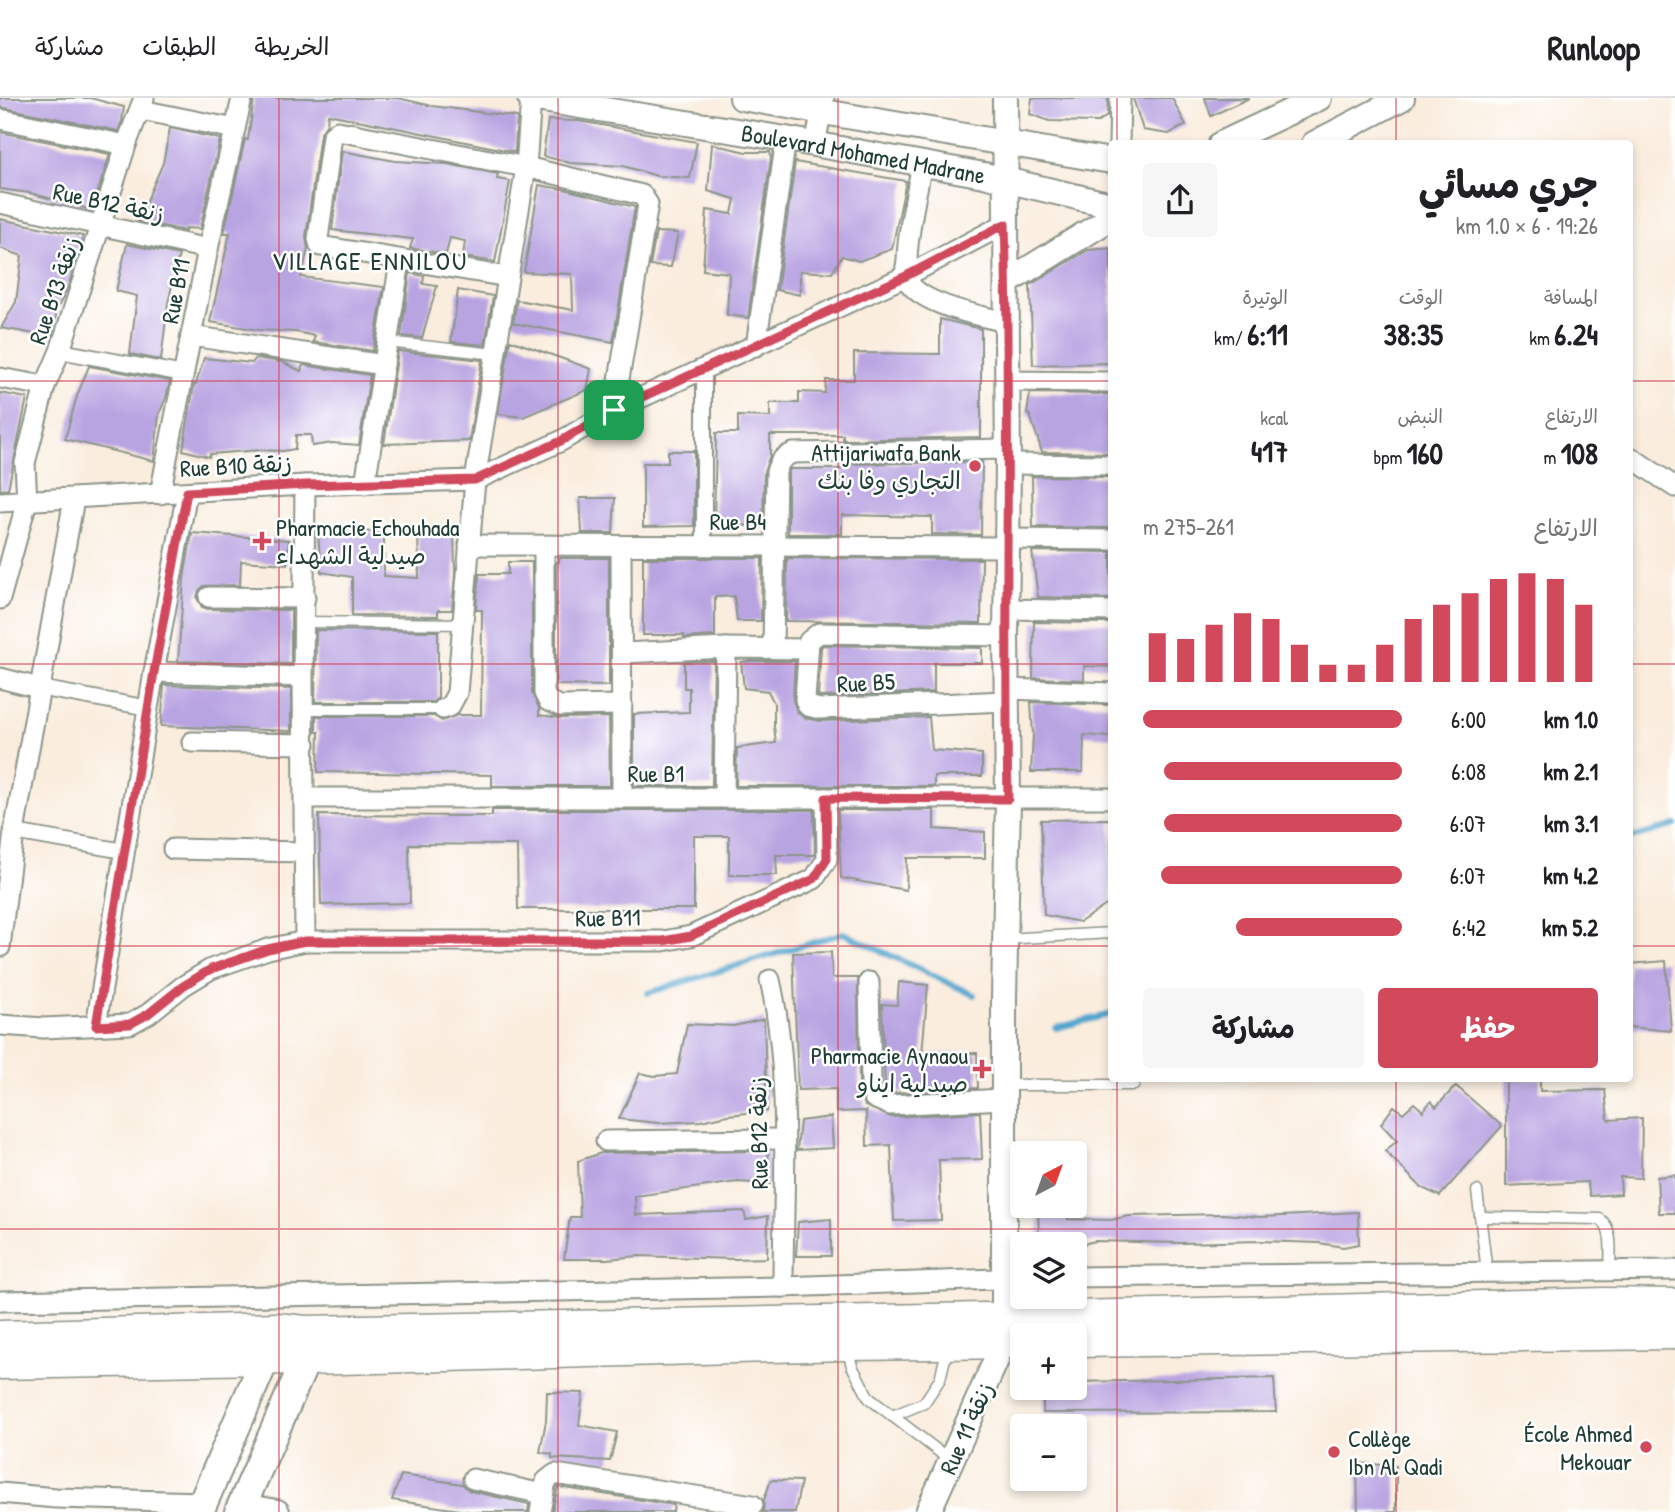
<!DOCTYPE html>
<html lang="ar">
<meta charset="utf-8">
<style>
:root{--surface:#fff;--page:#f6f6f6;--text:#202124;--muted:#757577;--line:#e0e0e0;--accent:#d1495b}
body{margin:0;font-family:"Patrick Hand","Playpen Sans Arabic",sans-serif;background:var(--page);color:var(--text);direction:rtl;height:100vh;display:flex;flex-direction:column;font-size:26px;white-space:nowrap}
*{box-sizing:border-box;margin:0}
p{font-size:23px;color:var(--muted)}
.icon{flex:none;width:38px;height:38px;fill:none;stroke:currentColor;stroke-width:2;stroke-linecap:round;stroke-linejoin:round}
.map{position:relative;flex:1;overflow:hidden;direction:ltr}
.side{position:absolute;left:1108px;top:42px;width:525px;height:942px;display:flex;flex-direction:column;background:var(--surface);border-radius:7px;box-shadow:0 4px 10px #0003;direction:rtl}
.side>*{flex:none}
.needle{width:46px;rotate:41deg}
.controls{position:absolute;left:1010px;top:1043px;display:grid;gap:14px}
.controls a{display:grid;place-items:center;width:77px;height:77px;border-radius:7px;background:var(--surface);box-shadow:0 4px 10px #0003;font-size:35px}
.pin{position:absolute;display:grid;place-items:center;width:60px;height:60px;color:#fff;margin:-30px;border-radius:14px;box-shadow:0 4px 10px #0006}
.round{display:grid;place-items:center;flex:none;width:74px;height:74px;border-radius:7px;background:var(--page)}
.headline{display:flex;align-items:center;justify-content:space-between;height:119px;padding:0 35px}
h1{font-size:38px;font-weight:700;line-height:52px}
.stats{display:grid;grid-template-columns:repeat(3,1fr);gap:10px;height:119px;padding:7px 35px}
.stats div{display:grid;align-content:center}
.stats b{font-size:30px;font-weight:700}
.stats small{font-size:19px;font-weight:400}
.stats p{font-size:19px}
.chart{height:196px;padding:14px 35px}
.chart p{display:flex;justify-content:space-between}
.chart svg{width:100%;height:126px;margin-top:7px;stroke:var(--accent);stroke-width:6}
.button{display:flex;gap:14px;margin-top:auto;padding:14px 35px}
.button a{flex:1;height:80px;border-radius:7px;background:var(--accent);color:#fff;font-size:28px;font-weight:700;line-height:80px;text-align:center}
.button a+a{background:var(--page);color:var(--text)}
ul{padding:0 35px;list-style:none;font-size:23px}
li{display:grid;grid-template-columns:112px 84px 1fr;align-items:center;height:52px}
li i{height:18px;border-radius:9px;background:var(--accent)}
header{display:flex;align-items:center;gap:42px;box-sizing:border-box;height:98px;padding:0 35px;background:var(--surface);border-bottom:2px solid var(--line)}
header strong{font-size:33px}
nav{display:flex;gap:38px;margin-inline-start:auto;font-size:24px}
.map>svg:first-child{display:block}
</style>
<header>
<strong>Runloop</strong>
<nav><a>الخريطة</a><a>الطبقات</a><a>مشاركة</a></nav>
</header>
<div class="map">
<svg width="1675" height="1414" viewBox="0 0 1675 1414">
<rect width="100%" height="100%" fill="#fff"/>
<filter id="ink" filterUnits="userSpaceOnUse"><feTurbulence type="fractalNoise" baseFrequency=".0143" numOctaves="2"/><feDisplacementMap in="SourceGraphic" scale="14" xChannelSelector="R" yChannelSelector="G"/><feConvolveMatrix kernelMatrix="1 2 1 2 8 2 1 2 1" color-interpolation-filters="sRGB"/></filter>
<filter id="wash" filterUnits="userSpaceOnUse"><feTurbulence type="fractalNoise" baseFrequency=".00686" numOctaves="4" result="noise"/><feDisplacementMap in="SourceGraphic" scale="28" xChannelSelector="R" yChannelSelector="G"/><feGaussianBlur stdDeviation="1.57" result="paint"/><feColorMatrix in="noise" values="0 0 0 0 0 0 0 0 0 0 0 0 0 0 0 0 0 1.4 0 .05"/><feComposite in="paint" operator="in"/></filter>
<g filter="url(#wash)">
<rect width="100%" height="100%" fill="#faedde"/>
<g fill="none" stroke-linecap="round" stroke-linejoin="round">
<g stroke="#53a5ce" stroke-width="6">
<polyline points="1629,741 1675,727"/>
<polyline points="648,895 843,835 974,897"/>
<polyline points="1056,930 1111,916"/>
</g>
</g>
<g id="blocks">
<g fill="#b9a4e2">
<polygon points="0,0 90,0 124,9 122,23 118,33 0,9"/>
<polygon points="254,0 398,0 432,8 517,19 515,54 328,16 327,26 320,36 306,139 308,151 301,179 384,189 373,253 313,244 315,238 296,234 259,232 210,224 230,135 224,135 245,41 248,42"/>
<polygon points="1032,0 1108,0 1107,18 1098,24 1049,23 1030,16"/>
<polygon points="1133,0 1172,0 1186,27 1169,36 1143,32"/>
<polygon points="1205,0 1249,0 1211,18"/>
<polygon points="548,22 579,23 697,44 690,80 657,78 623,68 570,65 543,58"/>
<polygon points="170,30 220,41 200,131 186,130 185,133 138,123 163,65"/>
<polygon points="0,34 110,56 92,112 30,95 0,91"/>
<polygon points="712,46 746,54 770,54 771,59 748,220 727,217 729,175 703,172 707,112 732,116 735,101 708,93"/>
<polygon points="342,53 395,63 447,66 498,76 497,81 510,83 495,164 463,159 465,143 450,140 446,156 410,150 413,141 332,132"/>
<polygon points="795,64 906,83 892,151 859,163 842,158 832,175 800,173 800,197 777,192"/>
<polygon points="539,87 568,92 635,109 613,244 513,225 517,202 573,212 572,176 524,174"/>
<polygon points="0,121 83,138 68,189 57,211 52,239 1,230 16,204 22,158 0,150"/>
<polygon points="656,134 678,135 671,169 650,168"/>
<polygon points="127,146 179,157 168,205 161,262 130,256 137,198 116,193"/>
<polygon points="1111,150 1111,265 1033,267 1030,187 1088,152"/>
<polygon points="410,175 424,178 423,186 437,188 422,240 401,238"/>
<polygon points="458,192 493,198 485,247 451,244"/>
<polygon points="940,221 981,231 981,339 843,342 843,337 770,337 770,357 764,374 763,428 714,427 716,335 738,335 738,318 770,319 770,305 799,305 799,294 825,295 826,282 854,282 854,255 940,256"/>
<polygon points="510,242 591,271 587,292 523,319 498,316"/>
<polygon points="398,253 482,262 469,343 384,346"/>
<polygon points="204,260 252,265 256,260 282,264 301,273 303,267 370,277 359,347 332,345 312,348 311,337 296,337 295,351 283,353 261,352 210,356 209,359 183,352 194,286 196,286"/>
<polygon points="89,268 170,283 166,300 159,316 154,363 65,341 77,298"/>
<polygon points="0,295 27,300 8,391 0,392"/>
<polygon points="1030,295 1111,296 1111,355 1042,354 1030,317 1027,316"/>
<polygon points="668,353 694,353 694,428 643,429 643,365 668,365"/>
<polygon points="982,364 981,437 932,436 932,419 842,417 842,436 788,436 788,376 790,371 843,371 843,366"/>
<polygon points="1032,378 1111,379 1111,430 1033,429"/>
<polygon points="580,400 615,400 613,435 582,435"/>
<polygon points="454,428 455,476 452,512 438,512 438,518 352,517 352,479 321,474 318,435 352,431 384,436 384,478 419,480 418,429"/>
<polygon points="192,435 289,442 287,466 241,463 240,487 204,488 199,492 197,500 202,509 208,511 291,512 291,566 178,563 184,480"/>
<polygon points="1032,453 1111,454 1111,501 1038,499"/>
<polygon points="559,460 609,460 609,588 556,587 556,464 559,464"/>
<polygon points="643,460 762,460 761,523 737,523 734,498 715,499 715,538 684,540 684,537 643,537"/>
<polygon points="787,460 982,461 981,525 786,523"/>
<polygon points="508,464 532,464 532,595 539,610 539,617 560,620 609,619 610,688 492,688 492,677 318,674 319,634 316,634 316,618 434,618 442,623 457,617 481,617 482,512 476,512 479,476 508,476"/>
<polygon points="1034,524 1111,525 1111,569 1084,568 1084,582 1033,580"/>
<polygon points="316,532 438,533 438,600 433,604 315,604"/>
<polygon points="823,547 982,550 982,565 934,565 934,594 821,599 818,598 821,549"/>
<polygon points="714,563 712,688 634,688 634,616 689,614 689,590 684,590 684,564"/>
<polygon points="749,563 795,563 793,602 797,614 805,620 821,623 929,619 932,652 982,656 982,678 934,678 934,688 736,688 737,650 776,645 774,628 774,605 768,593 744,590 741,564"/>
<polygon points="164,587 291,591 291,633 161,628"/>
<polygon points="1031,604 1111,607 1111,639 1084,637 1083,674 1031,674 1033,637"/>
<polygon points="492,712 814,712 815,757 776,757 777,777 729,777 729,738 694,738 694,811 518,811 517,747 409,746 410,805 321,807 319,717 492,718"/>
<polygon points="838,712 934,712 934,731 985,734 985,760 907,760 906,792 841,780"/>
<polygon points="1111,721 1111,804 1080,824 1044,817 1041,722"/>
<polygon points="831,854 832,880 858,880 859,985 865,1008 891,1019 980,1014 982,1061 939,1062 941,1122 894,1123 891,1047 867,1048 866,1013 836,1014 836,991 798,992 793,855"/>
<polygon points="1666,863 1671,933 1629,929 1629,866"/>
<polygon points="899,884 928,887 922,956 977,955 978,990 892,995 885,991 882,906 897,907"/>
<polygon points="764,921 767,1013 728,1017 701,1023 658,1025 619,1021 640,975 654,978 677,976 687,926 734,928"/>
<polygon points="1506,980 1540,980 1540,993 1605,992 1608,1022 1642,1020 1641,1080 1620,1079 1621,1096 1590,1098 1587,1084 1506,1088"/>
<polygon points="1456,988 1502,1028 1440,1098 1422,1090 1385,1053 1397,1043 1381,1026 1394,1008 1403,1015 1414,1005 1423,1013 1431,1003 1436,1009"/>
<polygon points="831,1019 833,1050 797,1052 800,1023"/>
<polygon points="768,1053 770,1086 737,1084 635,1098 636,1117 744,1113 746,1122 768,1118 767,1160 734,1161 638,1158 607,1161 564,1161 570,1119 580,1119 578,1063 601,1055"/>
<polygon points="1675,1077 1675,1115 1659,1115 1657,1079"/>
<polygon points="1038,1108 1067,1108 1068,1121 1111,1122 1129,1118 1223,1116 1261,1119 1358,1114 1359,1146 1343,1149 1319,1145 1260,1143 1181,1145 1095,1143 1079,1147 1069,1144 1039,1146"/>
<polygon points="831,1121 831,1158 796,1158 798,1124"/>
<polygon points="1274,1280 1276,1314 1043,1315 1043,1290 1074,1290 1074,1284"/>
<polygon points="547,1294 583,1295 579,1327 617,1334 610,1363 552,1360 552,1356 540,1354 546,1323"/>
<polygon points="1357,1365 1396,1368 1396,1414 1358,1414"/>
<polygon points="401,1377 462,1386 470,1393 529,1406 528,1414 473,1414 392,1402"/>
<polygon points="771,1382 801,1383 795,1414 763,1414 764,1402"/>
<polygon points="558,1389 674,1407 673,1414 552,1414"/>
</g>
</g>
</g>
<g filter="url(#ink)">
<use href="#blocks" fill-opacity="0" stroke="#8c9589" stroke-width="2"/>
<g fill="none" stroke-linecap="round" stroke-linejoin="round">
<defs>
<g id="service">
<polyline points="387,244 495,256"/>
<polyline points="305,524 463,526"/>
<polyline points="304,611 443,611"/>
<polyline points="1005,841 1111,835"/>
<polyline points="1005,987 1134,987"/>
<polyline points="1477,1093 1487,1174"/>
<path d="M1480 1119 1600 1121C1614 1131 1610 1156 1610 1172"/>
<polyline points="847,1250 852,1268 869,1300 950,1362"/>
<polyline points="892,1318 924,1305 940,1281 948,1248"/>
</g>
<g id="pedestrian">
<polyline points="60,253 184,276"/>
<polyline points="704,448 704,272"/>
<polyline points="39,590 149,610"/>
<polyline points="14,734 124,753"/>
</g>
<g id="minor">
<polyline points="141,12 235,31"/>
<polyline points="0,21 126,47"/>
<polyline points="1119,46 1120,0"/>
<polyline points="815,47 824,0"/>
<path d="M922 66C916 98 908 130 907 162 906 167 905 174 906 178 913 206 982 218 1006 224"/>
<polyline points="0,105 208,151"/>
<polyline points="508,179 320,148 318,141 332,38 338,33 526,69 642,97 648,106 614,312"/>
<polyline points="191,238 384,267"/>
<polyline points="756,248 786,41"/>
<polyline points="0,280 45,288"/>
<polyline points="1007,283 1111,284"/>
<polyline points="1629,358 1675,389"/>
<polyline points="1008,366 1111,367"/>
<polyline points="365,386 400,163"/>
<polyline points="305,387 303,579 305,843"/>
<polyline points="160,396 208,151 242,0"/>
<polyline points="0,404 305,387 475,382 561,343 614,312 906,178 1005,126"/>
<polyline points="1008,441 1111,442"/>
<polyline points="469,447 1008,449"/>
<polyline points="544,448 544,595 548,603 560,608 622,607"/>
<polyline points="621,448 622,700"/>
<polyline points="209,499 305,500"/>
<polyline points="0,501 27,403 25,365 45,288 60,253 126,47 144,0"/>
<polyline points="1007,511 1111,513"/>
<polyline points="1006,538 819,535 809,543 805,602 808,608 820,611 1006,603"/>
<path d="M773 550 776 374C779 363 783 359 793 355L1008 351"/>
<polyline points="623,555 726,550 808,551"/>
<polyline points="154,574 303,579"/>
<polyline points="0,580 39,590"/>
<polyline points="1007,591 1111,595"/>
<polyline points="443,611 450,608 457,595 475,382 526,69 531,0"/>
<polyline points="192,644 305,646"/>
<polyline points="305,700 1111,700"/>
<polyline points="724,700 726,550"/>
<polyline points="173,751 304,754"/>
<polyline points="0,849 14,734 74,401"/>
<path d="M770 882C792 977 783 1091 783 1189"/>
<polyline points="869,884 871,985 874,1000 890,1007 1003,1001"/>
<polyline points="0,927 44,930 130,926 148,916 183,888 211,871 268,851 305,843 663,843 691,838 814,781 827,761 826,700"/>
<polyline points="96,927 154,574 187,394"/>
<polyline points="606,1043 783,1041"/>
<polyline points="1074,1179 1675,1172"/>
<polyline points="0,1203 783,1189 1022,1180"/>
<polyline points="473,1381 543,1396"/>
<polyline points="0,1395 56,1400 204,1404"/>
<polyline points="540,1414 546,1383 555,1376 753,1407"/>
</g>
<g id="tertiary">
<path id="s1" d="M530 0 786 41 984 77 1111 107"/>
<polyline points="742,0 1111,63"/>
<polyline points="1221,46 1319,0"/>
<polyline points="1314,46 1402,0"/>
<polyline points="1007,184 1111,120"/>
<polyline points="242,1408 277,1414"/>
<polyline points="928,1414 996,1262 1004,1220 1004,900 1008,701 1006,538 1008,366 1005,0"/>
</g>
<g id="secondary">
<polyline points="199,1414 274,1240"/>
<polyline points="239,1414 314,1243"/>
</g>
<g id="primary">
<polyline points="0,1239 277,1231 305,1234 1033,1220 1605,1206 1675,1207"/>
<polyline points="1074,1243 1675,1235"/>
<polyline points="0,1265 267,1260 306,1261 846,1246 1022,1244"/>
</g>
</defs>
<use href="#service" stroke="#8c9589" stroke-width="13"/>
<use href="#pedestrian" stroke="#8c9589" stroke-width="18"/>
<use href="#minor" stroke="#8c9589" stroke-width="23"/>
<use href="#tertiary" stroke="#8c9589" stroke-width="28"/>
<use href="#secondary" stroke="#8c9589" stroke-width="32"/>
<use href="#primary" stroke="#8c9589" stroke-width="35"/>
<use href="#service" stroke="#fff" stroke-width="10"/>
<use href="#pedestrian" stroke="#fff" stroke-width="14"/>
<use href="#minor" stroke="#fff" stroke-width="19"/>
<use href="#tertiary" stroke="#fff" stroke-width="24"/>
<use href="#secondary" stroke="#fff" stroke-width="28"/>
<use href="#primary" stroke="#fff" stroke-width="32"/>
</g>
</g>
<g fill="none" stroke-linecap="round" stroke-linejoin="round" filter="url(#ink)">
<defs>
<path id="route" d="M1005 126C1011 318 1004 509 1008 701L826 700 827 761 814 781 691 838 663 843H305L268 851 211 871 183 888 148 916 130 926 96 928 154 574 187 394 305 387 475 382 561 343 614 312 906 178Z"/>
</defs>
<use href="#route" stroke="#fff" stroke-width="14"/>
<use href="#route" stroke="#d1495b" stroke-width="9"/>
</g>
<path fill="none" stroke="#d1495b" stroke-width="2" stroke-opacity="0.55" d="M279 0V1414M558 0V1414M838 0V1414M1117 0V46M1396 0V46M0 283H1111M1629 283H1675M0 566H1111M1629 566H1675M0 848H1111M1629 848H1675M1117 980V1414M1396 980V1414M0 1131H1675"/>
<g fill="#d1495b" stroke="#fff" stroke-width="2.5">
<circle cx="975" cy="368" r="7"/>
<path d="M258.5 432.5h7v7h7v7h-7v7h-7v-7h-7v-7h7z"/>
<path d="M978.5 960.5h7v7h7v7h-7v7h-7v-7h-7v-7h7z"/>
<circle cx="1646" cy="1349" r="7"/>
<circle cx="1334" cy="1354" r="7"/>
</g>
<g text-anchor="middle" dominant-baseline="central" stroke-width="5" stroke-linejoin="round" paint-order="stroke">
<g font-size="24" fill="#1f3d34" stroke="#fff">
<text stroke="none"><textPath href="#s1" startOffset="338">Boulevard Mohamed Madrane</textPath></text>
<text transform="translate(109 104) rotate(12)">Rue B12 زنقة</text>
<text transform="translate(54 192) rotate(-71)">Rue B13 زنقة</text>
<text transform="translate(175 193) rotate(-79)">Rue B11</text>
<text transform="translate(236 367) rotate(-3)">Rue B10 زنقة</text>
<text x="738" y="423">Rue B4</text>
<text transform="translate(866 584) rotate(-3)">Rue B5</text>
<text x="656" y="675">Rue B1</text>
<text transform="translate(608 819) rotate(-1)">Rue B11</text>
<text transform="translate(758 1035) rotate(-91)">Rue B12 زنقة</text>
<text transform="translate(966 1330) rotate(-66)">Rue 11 زنقة</text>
</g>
<g font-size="24" fill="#1f3d34" stroke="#fff" text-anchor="end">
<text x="961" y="354">Attijariwafa Bank<tspan x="961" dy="28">التجاري وفا بنك</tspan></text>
<text x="276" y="429" text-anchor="start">Pharmacie Echouhada<tspan x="276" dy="28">صيدلية الشهداء</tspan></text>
<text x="968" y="957">Pharmacie Aynaou<tspan x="968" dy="28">صيدلية ايناو</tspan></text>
<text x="1632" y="1335">École Ahmed<tspan x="1632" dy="28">Mekouar</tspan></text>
<text x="1348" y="1340" text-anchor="start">Collège<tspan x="1348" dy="28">Ibn Al Qadi</tspan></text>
</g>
<g font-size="26" letter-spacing="2" fill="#1f3d34" stroke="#fff">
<text x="370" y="162">VILLAGE ENNILOU</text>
</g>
</g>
</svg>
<div class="controls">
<a><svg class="needle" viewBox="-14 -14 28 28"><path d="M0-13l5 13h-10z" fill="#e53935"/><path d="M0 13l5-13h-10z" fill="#757577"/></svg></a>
<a><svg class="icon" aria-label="layers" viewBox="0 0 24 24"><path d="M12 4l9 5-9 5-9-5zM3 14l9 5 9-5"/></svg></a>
<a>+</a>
<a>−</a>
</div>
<div class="pin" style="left:614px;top:312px;background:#1e9e55"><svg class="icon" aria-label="arrive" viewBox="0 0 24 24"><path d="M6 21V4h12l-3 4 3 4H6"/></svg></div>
<section class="side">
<div class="headline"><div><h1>جري مسائي</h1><p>19:26 · 6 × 1.0 km</p></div><a class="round"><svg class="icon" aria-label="share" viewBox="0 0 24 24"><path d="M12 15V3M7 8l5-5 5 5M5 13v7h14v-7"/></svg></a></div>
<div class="stats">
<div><p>المسافة</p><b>6.24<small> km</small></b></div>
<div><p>الوقت</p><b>38:35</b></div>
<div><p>الوتيرة</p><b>6:11<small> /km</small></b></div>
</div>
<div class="stats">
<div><p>الارتفاع</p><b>108<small> m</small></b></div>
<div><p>النبض</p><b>160<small> bpm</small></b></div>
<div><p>kcal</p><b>417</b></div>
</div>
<div class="chart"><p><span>الارتفاع</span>261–275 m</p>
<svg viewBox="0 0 160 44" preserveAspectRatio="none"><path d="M5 44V27M15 44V29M25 44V24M35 44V20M45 44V22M55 44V31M65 44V38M75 44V38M85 44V31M95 44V22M105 44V17M115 44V13M125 44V8M135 44V6M145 44V8M155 44V17"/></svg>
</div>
<ul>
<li><b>1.0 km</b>6:00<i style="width:100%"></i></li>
<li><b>2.1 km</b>6:08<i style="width:92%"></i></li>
<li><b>3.1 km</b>6:07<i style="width:92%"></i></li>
<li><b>4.2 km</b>6:07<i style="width:93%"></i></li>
<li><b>5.2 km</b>6:42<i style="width:64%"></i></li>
</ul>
<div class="button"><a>حفظ</a><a>مشاركة</a></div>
</section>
</div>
